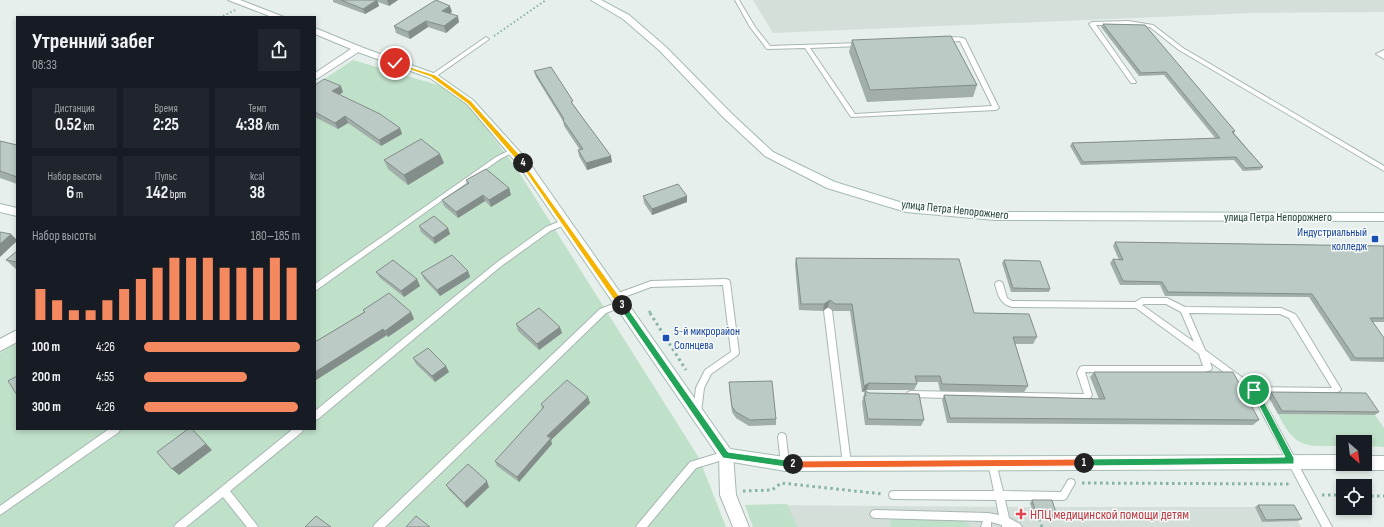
<!DOCTYPE html>
<html lang="ru">
<meta charset="utf-8">
<style>
:root{--surface:#171b24;--page:#20242c;--text:#f1f3f6;--muted:#9ea1a6;--accent:#f4885f}
body{margin:0;font-family:"Sofia Sans Condensed",sans-serif;background:var(--page);color:var(--text);height:100vh;display:flex;flex-direction:column;font-size:15px;white-space:nowrap}
*{box-sizing:border-box;margin:0}
p{font-size:13px;color:var(--muted)}
.icon{flex:none;width:22px;height:22px;fill:none;stroke:currentColor;stroke-width:2;stroke-linecap:round;stroke-linejoin:round}
.map{position:relative;flex:1;overflow:hidden}
.sheet{position:absolute;left:16px;top:16px;width:300px;height:414px;display:flex;flex-direction:column;background:var(--surface);border-radius:0px;box-shadow:0 2px 6px #0003}
.sheet>*{flex:none}
.needle{width:26px;rotate:152deg}
.buttons{position:absolute;left:1336px;top:435px;display:grid;gap:8px}
.buttons a{display:grid;place-items:center;width:36px;height:36px;border-radius:0px;background:var(--surface);box-shadow:0 2px 6px #0003;font-size:20px}
.pin{position:absolute;display:grid;place-items:center;width:34px;height:34px;color:#fff;margin:-17px;border:2px solid #fff;border-radius:50%;box-shadow:0 1px 4px #0007}
.km{position:absolute;width:20px;height:20px;margin:-10px;border-radius:50%;background:#222;color:#fff;font-size:11px;line-height:20px;text-align:center}
.round{display:grid;place-items:center;flex:none;width:42px;height:42px;border-radius:0px;background:var(--page)}
.summary{display:flex;align-items:center;justify-content:space-between;height:68px;padding:0 16px}
h1{font-size:22px;font-weight:700;line-height:30px}
.metrics{display:grid;grid-template-columns:repeat(3,1fr);gap:6px;height:68px;padding:4px 16px}
.metrics div{display:grid;align-content:center;border-radius:0px;background:var(--page);text-align:center}
.metrics b{font-size:17px;font-weight:700}
.metrics small{font-size:11px;font-weight:400}
.metrics p{font-size:11px}
.chart{height:112px;padding:8px 16px}
.chart p{display:flex;justify-content:space-between}
.chart svg{width:100%;height:72px;margin-top:4px;stroke:var(--accent);stroke-width:6}
ul{padding:0 16px;list-style:none;font-size:13px}
li{display:grid;grid-template-columns:64px 48px 1fr;align-items:center;height:30px}
li i{height:10px;border-radius:5px;background:var(--accent)}
.map>svg:first-child{display:block}
</style>
<div class="map">
<svg width="1384" height="527" viewBox="0 0 1384 527">
<rect width="100%" height="100%" fill="#e6efeb"/>
<g fill="#d4dfda">
<polygon points="753,0 1384,0 1384,12 1253,13 773,33"/>
<polygon points="1030,503 1051,507 1290,507 1301,527 753,527 745,505 1031,507"/>
</g>
<g fill="#bfe0c9">
<polygon points="353,60 458,91 515,166 699,458 726,527 0,527 0,353 17,342 17,429 315,429 315,85"/>
<path d="M1278 414 1375 415 1384 428V447L1365 446V442H1343V446C1306 446 1296 450 1278 414Z"/>
<polygon points="787,504 797,527 753,527 745,505"/>
<polygon points="891,518 964,520 968,524 969,527 890,527"/>
</g>
<g fill="none" stroke-linecap="round" stroke-linejoin="round">
<defs>
<g id="lane">
<path d="M735 0H739L755 27 770 46 861 43V45L859 46 810 48 855 114 992 106 960 41 945 42 942 40C947 37 960 36 965 39L999 108 996 110 851 117 805 48 767 49 750 27Z"/>
<polygon points="1128,21 1153,25 1183,48 1384,166 1384,171 1179,50 1150,27 1128,25 1096,25 1136,82 1135,83 1131,83 1089,24 1092,22"/>
<polygon points="486,37 489,39 488,40 435,77 431,77 431,75"/>
<polygon points="1384,50 1384,59 1376,54"/>
<polygon points="512,149 515,151 514,152 500,159 315,291 315,284 496,157"/>
<polygon points="563,220 567,220 568,222 567,224 550,231 500,267 318,419 315,420 315,411 496,263 546,227"/>
<polygon points="726,279 729,280 730,282 739,353 738,355 711,374 704,388 701,412 700,415 697,416 694,415 693,412 696,388 705,370 731,352 723,285 651,287 616,300 613,299 612,297 613,295 651,281"/>
<path d="M999 281 1002 282 1003 284 1007 298 1012 301 1135 302 1142 298H1167L1185 307 1281 308 1295 314 1298 318 1341 389 1340 391 1332 394H1260L1332 527H1322L1251 392 1210 362 1212 368 1211 370 1202 373 1085 372 1092 395 1091 397 1083 402 911 397 908 396 907 394 908 392 911 391 1082 394H1084L1077 373 1080 367 1083 366H1203L1199 354 1136 308 1012 307C1000 304 998 295 995 284L996 282ZM1144 304H1166L1181 312 1194 342 1142 305ZM1189 313 1280 314 1289 318 1332 388 1255 387 1205 350Z"/>
<polygon points="621,301 624,302 625,304 624,306 606,313 385,527 373,527 375,524 600,309"/>
<polygon points="828,308 831,309 832,311 851,464 850,467 847,468 844,467 843,464 824,311 825,309"/>
<polygon points="109,429 120,429 119,432 0,515 0,506"/>
<polygon points="293,429 303,429 302,432 230,491 256,524 258,527 247,527 223,497 186,527 174,527 176,524"/>
<polygon points="782,433 785,434 786,437 789,464 788,467 785,468 782,467 781,464 778,437 779,434"/>
<polygon points="726,451 729,452 730,455 729,458 696,468 647,527 636,527 638,524 690,462"/>
<polygon points="992,459 995,460 996,463 1003,491 1061,492 1068,480 1071,479 1074,480 1075,483 1066,499 1063,500 1005,500 1009,518 1020,524 1022,527 1002,527 1002,525 991,522 991,527 981,527 983,521 875,518 872,517 870,514 872,511 875,510 988,513 999,515 996,500 893,499 890,498 889,495 890,492 893,491 994,491 988,463 989,460"/>
</g>
<g id="street">
<polygon points="228,0 240,0 284,17 272,17"/>
<polygon points="315,28 361,47 363,49 315,80 315,73 351,49 315,34"/>
<polygon points="0,204 17,208 17,216 0,212"/>
<polygon points="17,330 17,342 0,351 0,339"/>
<polygon points="726,448 731,450 733,455 736,495 749,527 733,527 720,495 719,455 721,450"/>
</g>
<g id="secondary">
<polygon points="591,0 601,0 629,15 666,47 731,113 773,152 835,182 906,204 995,212 1384,213 1384,221 995,220 906,212 827,188 765,156 723,117 660,51 623,19"/>
<polygon points="358,46 436,74 473,100 528,161 730,449 785,457 1343,455 1343,464 1349,464 1348,467 1343,469 785,471 721,460 520,167 467,104 430,78 355,51 355,47"/>
<polygon points="1365,456 1384,456 1384,470 1365,470 1360,468 1358,464 1365,464"/>
</g>
</defs>
<use href="#lane" stroke="#a8b7b3" stroke-width="2"/>
<use href="#street" stroke="#a8b7b3" stroke-width="2"/>
<use href="#secondary" stroke="#a4bbb3" stroke-width="2"/>
<g stroke="#86b3a6" stroke-width="2" stroke-dasharray="1.5 2.5" stroke-linecap="butt">
<polyline points="223,16 235,10"/>
<polyline points="494,36 546,0"/>
</g>
<polyline stroke="#86b3a6" stroke-width="2.5" stroke-dasharray="2 3" stroke-linecap="butt" points="649,311 651,314"/>
<g stroke="#86b3a6" stroke-width="3" stroke-dasharray="2.5 3.5" stroke-linecap="butt">
<polyline points="650,313 686,370"/>
<polyline points="1082,483 1291,484"/>
<polyline points="743,491 772,490 781,483 883,494"/>
<polyline points="1322,495 1343,495"/>
<polyline points="1365,496 1384,496"/>
<polyline points="1039,519 1042,527"/>
</g>
<use href="#lane" fill="#fff" fill-rule="evenodd"/>
<use href="#street" fill="#fff" fill-rule="evenodd"/>
<use href="#secondary" fill="#fff" fill-rule="evenodd"/>
</g>
<g fill="#a1aea9">
<polygon points="333,0 398,0 389,6 378,2 379,6 365,14 333,2"/>
<polygon points="452,12 450,13 459,22 446,33 428,27 410,39 396,33 394,26"/>
<polygon points="1103,24 1145,25 1235,131 1234,133 1263,167 1260,170 1243,171 1234,160 1081,165 1070,146 1072,143 1216,139 1164,75 1139,76 1101,27"/>
<polygon points="852,40 977,85 973,97 867,102 849,52"/>
<polygon points="534,71 574,105 612,162 587,170 579,156 578,150 580,150 564,126 563,121 536,77"/>
<polygon points="315,85 343,92 339,95 400,128 402,134 381,146 348,123 338,129 315,117"/>
<polygon points="0,141 17,145 17,184 0,178"/>
<polygon points="384,160 444,163 408,185 388,169"/>
<polygon points="466,180 509,188 511,195 491,207 485,201 458,218 444,206 442,200 467,184"/>
<polygon points="643,196 687,202 652,215 644,203"/>
<polygon points="419,226 448,228 450,234 435,244 421,232"/>
<polygon points="1115,242 1384,246 1384,322 1372,322 1384,338 1384,362 1351,361 1309,297 1165,296 1160,285 1120,285 1110,263 1113,259 1119,260 1113,246"/>
<polygon points="17,251 17,270 6,260"/>
<polygon points="796,258 974,313 1037,337 1033,344 1015,344 1028,386 1024,392 940,391 938,382 917,382 917,384 914,390 867,390 862,392 850,311 833,311 828,307 823,311 799,310 795,264"/>
<polygon points="1004,260 1050,289 1049,292 1011,292 1002,263"/>
<polygon points="468,271 470,277 440,296 424,279 421,273"/>
<polygon points="376,272 417,279 420,286 404,297 380,278"/>
<polygon points="363,310 411,312 414,319 388,337 387,335 316,380 315,379 315,342 364,312"/>
<polygon points="516,324 562,333 539,350 518,331"/>
<polygon points="413,358 449,372 435,382 416,364"/>
<polygon points="1094,372 1259,420 1253,425 947,423 942,400 944,395 1099,399 1090,377"/>
<polygon points="729,382 776,419 776,425 749,426 736,418 732,412 729,388"/>
<polygon points="865,391 924,420 921,426 865,425 862,402"/>
<polygon points="1271,392 1379,412 1375,415 1278,414 1268,396"/>
<polygon points="588,397 590,403 551,440 552,444 519,482 497,466 495,461 542,409 541,404"/>
<polygon points="446,485 489,487 467,508 449,490"/>
<polygon points="1032,500 1057,516 1054,519 1035,518 1030,503"/>
<polygon points="1258,505 1302,519 1298,521 1262,522 1255,507"/>
</g>
<g fill="#838d89">
<polygon points="377,0 379,6 365,14 363,9"/>
<polygon points="387,0 398,0 389,6"/>
<polygon points="450,6 452,12 444,17 442,11"/>
<polygon points="458,16 459,22 446,33 444,26"/>
<polygon points="426,21 428,27 410,39 408,32"/>
<polygon points="341,86 343,92 335,98 332,91"/>
<polygon points="345,116 348,123 338,129 335,123"/>
<polygon points="400,128 402,134 381,146 379,140"/>
<polygon points="440,154 444,163 408,185 404,175"/>
<polygon points="611,156 612,162 587,170 586,163"/>
<polygon points="509,188 511,195 491,207 489,200"/>
<polygon points="483,195 485,201 458,218 456,212"/>
<polygon points="687,196 687,202 652,215 652,209"/>
<polygon points="448,228 450,234 435,244 433,238"/>
<polygon points="11,234 17,240 17,241 0,257 0,244"/>
<polygon points="468,271 470,277 440,296 437,290"/>
<polygon points="417,279 420,286 404,297 401,291"/>
<polygon points="830,300 828,307 823,311 824,304"/>
<polygon points="411,312 414,319 388,337 385,331"/>
<polygon points="560,327 562,333 539,350 537,344"/>
<polygon points="383,329 387,335 316,380 315,372"/>
<polygon points="446,366 449,372 435,382 432,376"/>
<polygon points="869,383 867,390 862,392 864,386"/>
<polygon points="588,397 590,403 551,440 552,444 519,482 517,477 547,436"/>
<polygon points="192,429 212,450 179,475 172,469"/>
<polygon points="487,481 489,487 467,508 464,503"/>
</g>
<g fill="#bbcac4" stroke="#838d89">
<polygon points="341,0 377,0 363,9"/>
<polygon points="436,0 450,6 442,11 458,16 444,26 426,21 408,32 394,26"/>
<polygon points="1103,24 1145,25 1235,131 1232,132 1263,167 1245,168 1236,157 1083,162 1072,143 1220,138 1166,72 1141,73"/>
<polygon points="951,36 977,85 870,90 852,40"/>
<polygon points="551,67 573,101 571,102 611,156 586,163 578,150 583,149 563,120 564,119 534,71"/>
<polygon points="324,79 341,86 332,91 380,114 400,128 379,140 345,116 335,123 315,112 315,85"/>
<polygon points="421,139 440,154 404,175 384,160"/>
<polygon points="0,141 17,145 17,177 0,171"/>
<polygon points="486,169 509,188 489,200 483,195 456,212 442,200 469,183 466,180"/>
<polygon points="678,184 687,196 652,209 643,196"/>
<polygon points="434,216 448,228 433,238 419,226"/>
<polygon points="0,232 11,234 0,244"/>
<polygon points="1115,242 1384,246 1384,318 1370,318 1384,338 1384,358 1355,358 1312,294 1168,292 1162,282 1123,281 1113,259 1123,260"/>
<polygon points="17,251 17,262 6,260"/>
<polygon points="452,255 468,271 437,290 421,273"/>
<polygon points="796,258 959,259 974,313 1029,314 1037,337 1013,337 1028,386 942,384 940,376 915,376 917,384 869,383 864,386 852,304 835,304 830,300 824,304 801,304"/>
<polygon points="393,260 417,279 401,291 376,272"/>
<polygon points="1004,260 1040,261 1050,289 1013,288"/>
<polygon points="389,293 411,312 385,331 383,329 315,372 315,342 365,312 363,310"/>
<polygon points="539,308 560,327 537,344 516,324"/>
<polygon points="428,348 446,366 432,376 413,358"/>
<polygon points="1094,372 1233,372 1259,420 950,418 944,395 1105,399"/>
<polygon points="17,376 17,395 8,381"/>
<polygon points="567,380 588,397 547,436 551,438 517,477 495,461 544,407 541,404"/>
<polygon points="772,381 776,419 750,420 736,412 732,407 729,382"/>
<polygon points="865,391 869,393 919,394 924,420 868,419 864,396 866,396"/>
<polygon points="1271,392 1366,393 1379,412 1282,411"/>
<polygon points="188,429 192,429 206,444 172,469 157,452"/>
<polygon points="468,464 487,481 464,503 446,485"/>
<polygon points="1032,500 1052,500 1057,516 1037,516"/>
<polygon points="1258,505 1294,505 1302,519 1266,520"/>
<polygon points="316,516 331,527 305,527"/>
<polygon points="416,516 430,527 406,527"/>
</g>
<polygon fill="#22a559" stroke="#fff" points="1254,387 1257,388 1294,458 1294,464 1084,466 1080,463 1084,459 1285,457 1251,390"/>
<polygon fill="#f0652b" stroke="#fff" points="1084,459 1088,463 1084,466 793,468 789,464 793,461"/>
<polygon fill="#22a559" stroke="#fff" points="622,302 624,303 728,452 793,461 795,462 795,467 793,468 723,458 619,307 619,303"/>
<polygon fill="#f5b400" stroke="#fff" points="523,162 624,303 624,307 619,307 521,165 521,163"/>
<polygon fill="#f5b400" stroke="#fff" points="394,62 435,75 471,101 526,162 526,165 521,165 468,104 431,77 394,64"/>
<g fill="#1a4fb4" stroke="#f7fbf9" stroke-width="1.5">
<rect x="1371" y="235" width="8" height="8" rx="2"/>
<rect x="662" y="334" width="8" height="8" rx="2"/>
</g>
<path fill="#e0444e" stroke="#f7fbf9" stroke-width="1.5" d="M1019 508h4v4h4v4h-4v4h-4v-4h-4v-4h4z"/>
<g text-anchor="middle" dominant-baseline="central" stroke-width="3" stroke-linejoin="round" paint-order="stroke">
<g font-size="12" fill="#24413b" stroke="#f7fbf9">
<text transform="translate(955 210) rotate(6)">улица Петра Непорожнего</text>
<text x="1278" y="217">улица Петра Непорожнего</text>
</g>
<g font-size="12" fill="#164399" stroke="#f7fbf9" text-anchor="end">
<text x="1367" y="232">Индустриальный<tspan x="1367" dy="14">колледж</tspan></text>
<text x="674" y="331" text-anchor="start">5-й микрорайон<tspan x="674" dy="14">Солнцева</tspan></text>
</g>
<g font-size="14" fill="#be3a42" stroke="#f7fbf9" text-anchor="start">
<text x="1030" y="514">НПЦ медицинской помощи детям</text>
</g>
</g>
</svg>
<div class="buttons">
<a><svg class="needle" viewBox="-14 -14 28 28"><path d="M0-13l5 13h-10z" fill="#e53935"/><path d="M0 13l5-13h-10z" fill="#9ea1a6"/></svg></a>
<a><svg class="icon" aria-label="locate" viewBox="0 0 24 24"><circle cx="12" cy="12" r="6"/><path d="M12 2v4M12 18v4M2 12h4M18 12h4"/></svg></a>
</div>
<div class="pin" style="left:1254px;top:390px;background:#1e9e55"><svg class="icon" aria-label="arrive" viewBox="0 0 24 24"><path d="M6 21V4h12l-3 4 3 4H6"/></svg></div>
<div class="pin" style="left:395px;top:63px;background:#d93025"><svg class="icon" aria-label="check" viewBox="0 0 24 24"><path d="M5 12l5 5 9-10"/></svg></div>
<b class="km" style="left:1084px;top:463px">1</b>
<b class="km" style="left:793px;top:464px">2</b>
<b class="km" style="left:622px;top:305px">3</b>
<b class="km" style="left:523px;top:163px">4</b>
<section class="sheet">
<div class="summary"><div><h1>Утренний забег</h1><p>08:33</p></div><a class="round"><svg class="icon" aria-label="share" viewBox="0 0 24 24"><path d="M12 15V3M7 8l5-5 5 5M5 13v7h14v-7"/></svg></a></div>
<div class="metrics">
<div><p>Дистанция</p><b>0.52<small> km</small></b></div>
<div><p>Время</p><b>2:25</b></div>
<div><p>Темп</p><b>4:38<small> /km</small></b></div>
</div>
<div class="metrics">
<div><p>Набор высоты</p><b>6<small> m</small></b></div>
<div><p>Пульс</p><b>142<small> bpm</small></b></div>
<div><p>kcal</p><b>38</b></div>
</div>
<div class="chart"><p><span>Набор высоты</span>180–185 m</p>
<svg viewBox="0 0 160 44" preserveAspectRatio="none"><path d="M5 44V25M15 44V32M25 44V38M35 44V38M45 44V32M55 44V25M65 44V19M75 44V12M85 44V6M95 44V6M105 44V6M115 44V12M125 44V12M135 44V12M145 44V6M155 44V12"/></svg>
</div>
<ul>
<li><b>100 m</b>4:26<i style="width:100%"></i></li>
<li><b>200 m</b>4:55<i style="width:66%"></i></li>
<li><b>300 m</b>4:26<i style="width:99%"></i></li>
</ul>
</section>
</div>
